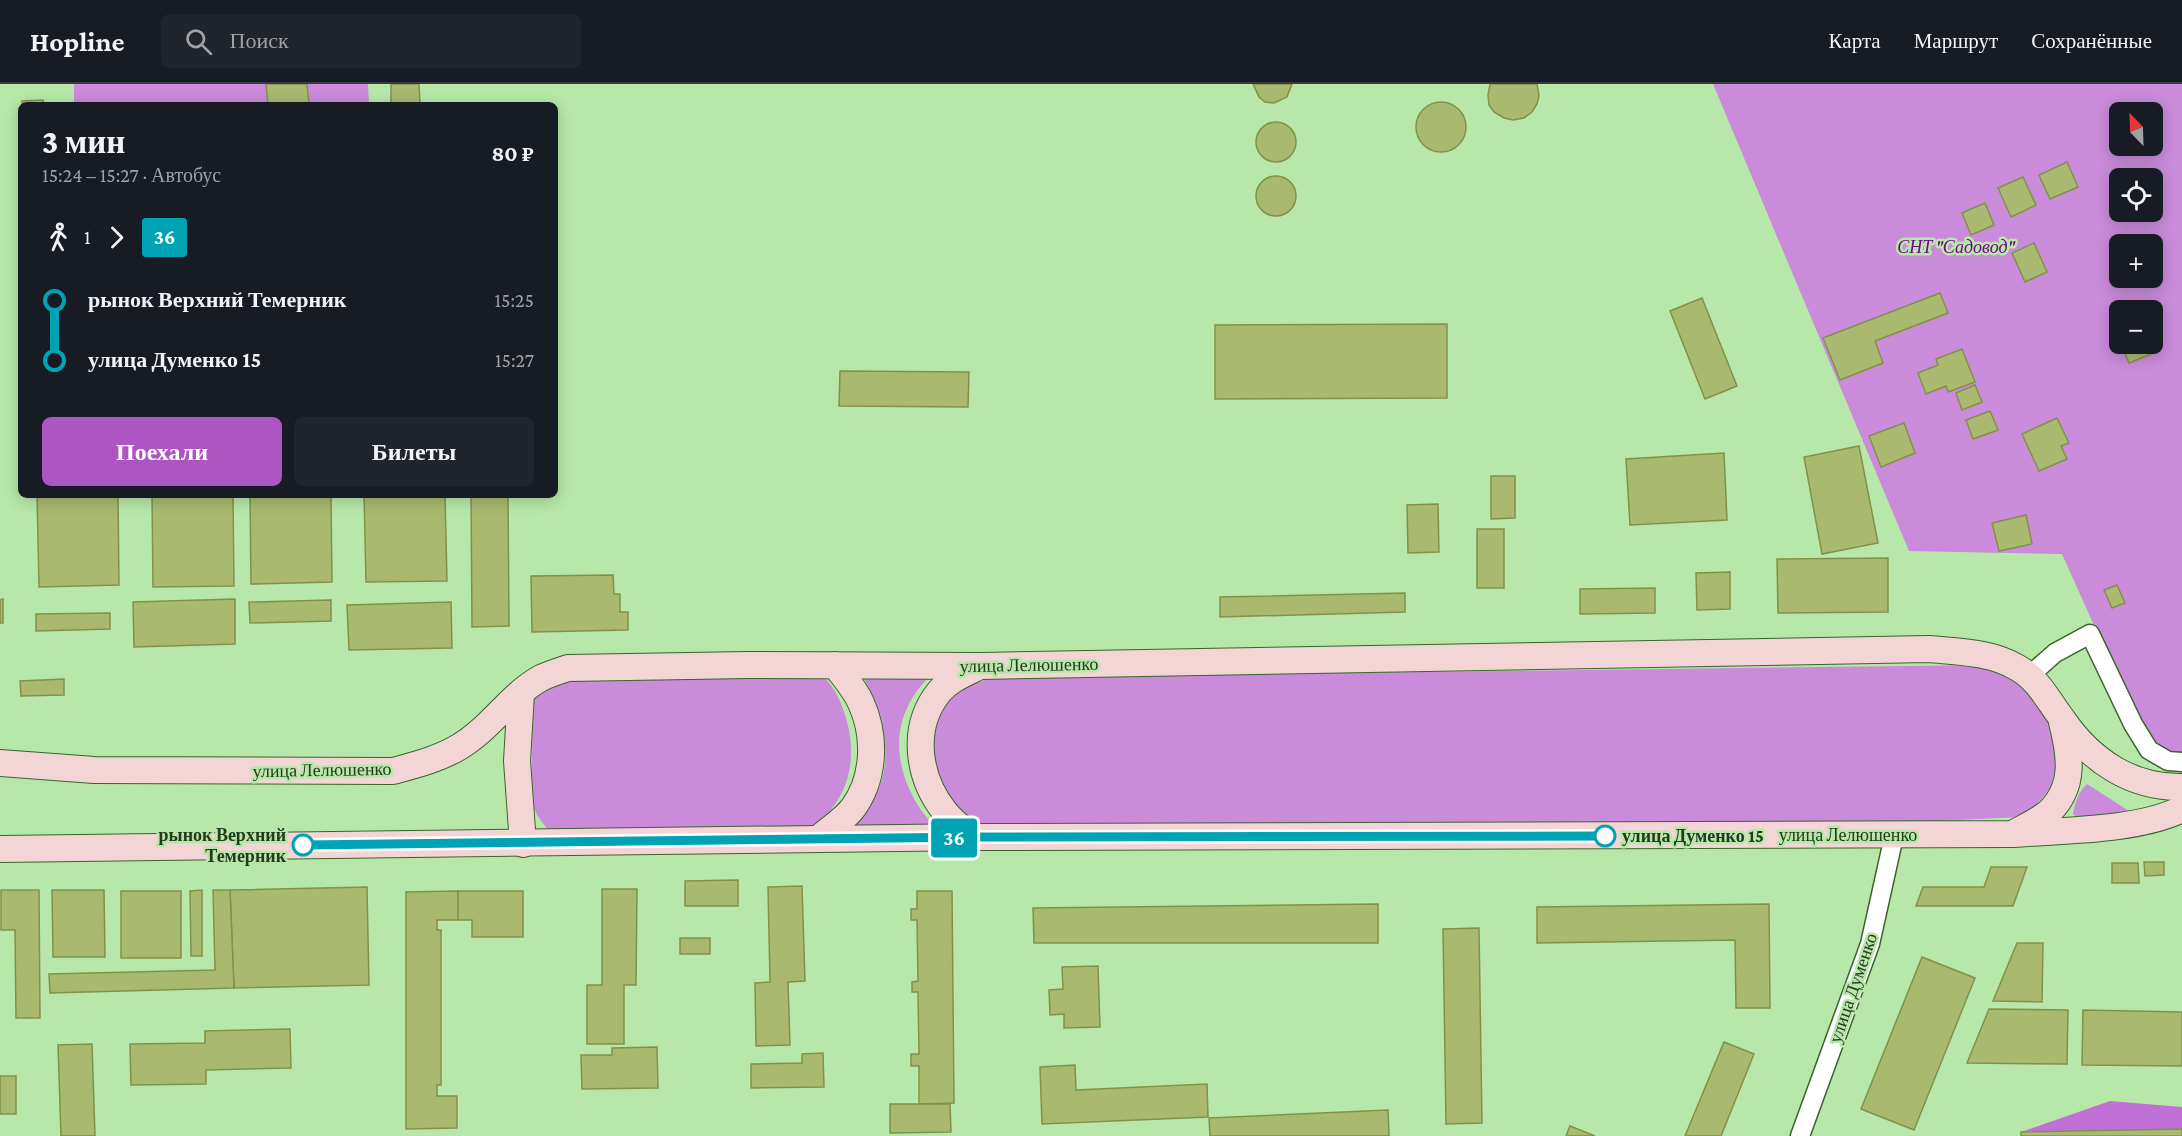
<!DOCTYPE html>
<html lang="ru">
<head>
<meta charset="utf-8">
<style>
  body { margin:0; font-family:"Crimson Pro",serif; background:#20242c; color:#f1f3f6; height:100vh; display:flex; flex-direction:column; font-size:22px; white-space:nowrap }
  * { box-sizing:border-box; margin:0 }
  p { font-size:20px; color:#9ea1a6 }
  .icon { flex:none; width:33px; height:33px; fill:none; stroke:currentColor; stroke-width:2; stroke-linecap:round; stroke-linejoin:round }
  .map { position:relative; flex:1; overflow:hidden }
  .side { position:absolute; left:18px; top:18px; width:540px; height:396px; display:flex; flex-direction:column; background:#171b24; border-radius:9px; box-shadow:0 3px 15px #0003 }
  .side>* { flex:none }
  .badge { padding:0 12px; border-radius:4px; font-size:21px; line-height:39px }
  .needle { width:39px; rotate:337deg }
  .controls { position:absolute; left:2109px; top:18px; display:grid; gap:12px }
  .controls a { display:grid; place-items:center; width:54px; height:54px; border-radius:9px; background:#171b24; box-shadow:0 3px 15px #0003; font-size:30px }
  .map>.badge { position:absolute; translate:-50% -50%; box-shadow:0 0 0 3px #fff }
  .legs { display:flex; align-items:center; gap:9px; height:66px; padding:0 24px; font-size:20px }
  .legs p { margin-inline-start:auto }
  .head { display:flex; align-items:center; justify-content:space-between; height:102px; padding:0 24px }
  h1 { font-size:33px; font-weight:800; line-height:45px }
  .action { display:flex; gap:12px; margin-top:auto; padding:12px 24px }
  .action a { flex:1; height:69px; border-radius:9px; background:#ac55c3; color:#fff; font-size:24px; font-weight:800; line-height:69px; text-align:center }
  .action a+a { background:#20242c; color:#f1f3f6 }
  ul { padding:0 24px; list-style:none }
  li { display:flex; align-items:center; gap:21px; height:60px; font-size:22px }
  li i { display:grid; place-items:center; width:9px; height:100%; margin:0 8px; background:currentColor }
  li i::after { content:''; width:15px; height:15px; margin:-8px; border:4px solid; border-radius:50%; background:#171b24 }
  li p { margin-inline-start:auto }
  li:first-child i { background:linear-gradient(#0000 50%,currentColor 0) }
  li:last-child i { background:linear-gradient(currentColor 50%,#0000 0) }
  header { display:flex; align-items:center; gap:36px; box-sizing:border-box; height:84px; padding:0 30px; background:#171b24; border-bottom:2px solid #363941 }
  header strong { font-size:28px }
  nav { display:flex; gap:33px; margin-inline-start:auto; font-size:21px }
  .search { width:420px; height:54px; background:#20242c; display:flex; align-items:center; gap:15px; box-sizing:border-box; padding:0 21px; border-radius:9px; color:#9ea1a6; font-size:22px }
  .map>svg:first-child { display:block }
</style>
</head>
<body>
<header>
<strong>Hopline</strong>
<div class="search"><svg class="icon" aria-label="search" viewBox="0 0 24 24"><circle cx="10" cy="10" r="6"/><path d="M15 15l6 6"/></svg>Поиск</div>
<nav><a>Карта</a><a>Маршрут</a><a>Сохранённые</a></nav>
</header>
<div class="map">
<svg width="2182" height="1052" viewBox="0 0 2182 1052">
  <rect width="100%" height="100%" fill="#b7e8a9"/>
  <!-- green -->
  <g fill="#c98bda" fill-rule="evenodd">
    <polygon points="74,0 368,0 369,21 74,21"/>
    <path d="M 1713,0 L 2182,0 L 2182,686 L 2154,675 L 2062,470 L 1909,467 ZM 2120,28 L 2152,28 L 2152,62 L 2120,62 ZM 2120,94 L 2152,94 L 2152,128 L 2120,128 ZM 2120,160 L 2152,160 L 2152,194 L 2120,194 ZM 2120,226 L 2152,226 L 2152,260 L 2120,260 Z"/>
    <path d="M 1994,581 L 2016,592 L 2044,624 L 2055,659 L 2057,679 L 2050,705 L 2033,724 L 2021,733 L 1935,737 L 989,746 L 965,736 L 934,702 C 934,687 930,655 933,641 C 939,611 972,599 997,593 Z"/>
    <path d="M 570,591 L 820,591 C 832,598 838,612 843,625 C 860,671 851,720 806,746 L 547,745 L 537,731 L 531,717 L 533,615 L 539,607 Z"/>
    <path d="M 862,591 L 930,592 C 890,631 891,681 921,726 C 927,735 936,743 943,751 L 838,749 C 850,739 864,729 873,716 C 897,678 882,627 862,591 Z"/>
    <path d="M 2087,700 L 2129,727 L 2130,731 L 2077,733 L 2073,730 C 2075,719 2078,708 2087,700 Z"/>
  </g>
  <!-- forest -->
  <polygon fill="#c170d7" points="2110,1017 2182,1023 2182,1045 2021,1048"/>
  <!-- building -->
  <g fill="#a9b970" stroke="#829149" stroke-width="1.5">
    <polygon points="266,0 307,0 309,21 268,21"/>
    <polygon points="391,0 419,0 420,20 391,21"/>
    <polygon points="1253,0 1292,0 1287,13 1274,19 1265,18 1259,13"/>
    <polygon points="1537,0 1539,12 1537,20 1532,28 1524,34 1513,36 1504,34 1494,28 1489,21 1488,11 1490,0"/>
    <polygon points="43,16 44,21 22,21 22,17"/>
    <circle cx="1441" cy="43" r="25"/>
    <circle cx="1276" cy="58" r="20"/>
    <polygon points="2067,78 2078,103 2050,115 2039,91"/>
    <circle cx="1276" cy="112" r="20"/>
    <polygon points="2023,93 2036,121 2011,133 1998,104"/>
    <polygon points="1985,119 1994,141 1971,151 1962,129"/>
    <polygon points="2034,159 2047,188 2025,198 2012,169"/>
    <polygon points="1940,209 1948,229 1875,257 1883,279 1840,296 1823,254"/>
    <polygon points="1702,214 1737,302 1705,315 1670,227"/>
    <polygon points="1447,240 1447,314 1215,315 1215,241"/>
    <polygon points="2152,259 2156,268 2129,279 2121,260"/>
    <polygon points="1962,265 1975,298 1948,308 1946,302 1926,310 1918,289 1938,281 1936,275"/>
    <polygon points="840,287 969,288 968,323 839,322"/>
    <polygon points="1975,301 1982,318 1962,326 1956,309"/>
    <polygon points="1990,327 1998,346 1973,355 1966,336"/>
    <polygon points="2057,334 2069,359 2061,362 2067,375 2039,387 2022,350"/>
    <polygon points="1904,339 1915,369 1881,383 1869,352"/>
    <polygon points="1859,362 1878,459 1822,470 1804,373"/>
    <polygon points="1724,369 1727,436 1630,441 1626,375"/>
    <polygon points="1491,392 1515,392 1515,434 1491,435"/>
    <polygon points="37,411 118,411 119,501 39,503"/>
    <polygon points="152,411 233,411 234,502 153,503"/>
    <polygon points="250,411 331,411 332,498 251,500"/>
    <polygon points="364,411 445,411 447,497 366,498"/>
    <polygon points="471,411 508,411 509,542 472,543"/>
    <polygon points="1438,420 1439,468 1408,469 1407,421"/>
    <polygon points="2026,431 2032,460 1999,467 1992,439"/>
    <rect x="1477" y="445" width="27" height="59"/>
    <polygon points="1888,474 1888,528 1778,529 1777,475"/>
    <polygon points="1730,488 1730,525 1697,526 1696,489"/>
    <polygon points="613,491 614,510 620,510 620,528 628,528 628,546 532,548 531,492"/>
    <polygon points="2117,501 2125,519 2112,524 2104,506"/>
    <polygon points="1655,504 1655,529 1580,530 1580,505"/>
    <polygon points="1405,509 1405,528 1220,533 1220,513"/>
    <polygon points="3,515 3,539 0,539 0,516"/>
    <polygon points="235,515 235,560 134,563 133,518"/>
    <polygon points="331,516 331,537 250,539 249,518"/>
    <polygon points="451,518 452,564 349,566 347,521"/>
    <polygon points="110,529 110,545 36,547 36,530"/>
    <polygon points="64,595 64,611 21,612 20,597"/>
    <polygon points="2144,778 2164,778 2164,791 2145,792"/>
    <polygon points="2112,779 2138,779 2139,799 2112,799"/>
    <polygon points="1991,783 2027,783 2013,822 1916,822 1923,803 1984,803"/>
    <polygon points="738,796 738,822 685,822 685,797"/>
    <polygon points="802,802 805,897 788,898 790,961 756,962 755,899 770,898 768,803"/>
    <polygon points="367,803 369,901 234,904 230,806"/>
    <polygon points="602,805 637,805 636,901 624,901 624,960 587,960 587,901 602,901"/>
    <polygon points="1,806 39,806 40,934 16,934 15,846 1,846"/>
    <polygon points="52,806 104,806 105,873 53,873"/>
    <polygon points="202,806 202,872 191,872 190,807"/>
    <polygon points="213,806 230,806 234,904 50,909 49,890 215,886"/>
    <rect x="121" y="807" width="60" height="67"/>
    <polygon points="458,807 458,836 437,836 437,846 441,846 441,1001 437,1001 437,1012 457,1012 457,1044 406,1045 406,808"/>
    <polygon points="458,807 523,807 523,853 472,853 472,836 458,836"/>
    <polygon points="917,807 952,807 954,1019 919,1020 919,982 911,982 911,970 919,970 918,908 912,908 912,898 918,897 917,836 911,836 911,825 917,825"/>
    <polygon points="1378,820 1378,859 1034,859 1033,824"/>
    <polygon points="1769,820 1770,924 1736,924 1735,856 1537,859 1537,823"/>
    <polygon points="1479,844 1482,1039 1446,1040 1443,845"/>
    <rect x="680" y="854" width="30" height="16"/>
    <polygon points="2017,859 2043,859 2042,918 1993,917"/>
    <polygon points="1922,873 1975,894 1914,1046 1861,1025"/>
    <polygon points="1098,882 1100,943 1064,944 1064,930 1050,931 1049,906 1063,905 1062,883"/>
    <polygon points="1989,925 2068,926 2067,980 1967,979"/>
    <polygon points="2083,926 2182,928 2182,982 2082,981"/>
    <polygon points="290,945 291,984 206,986 206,1000 131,1001 130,960 205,959 205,947"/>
    <polygon points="1724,958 1754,970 1721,1052 1685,1052"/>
    <polygon points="92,960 95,1052 61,1052 58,961"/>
    <polygon points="657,963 658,1004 582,1005 581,971 612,971 612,964"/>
    <polygon points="823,969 824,1003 751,1004 751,980 802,979 802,970"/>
    <polygon points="1075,981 1076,1006 1207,1000 1208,1033 1042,1040 1040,983"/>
    <rect x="0" y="992" width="16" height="38"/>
    <polygon points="890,1020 950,1020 951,1048 890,1049"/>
    <polygon points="1388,1026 1389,1052 1210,1052 1209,1034"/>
    <polygon points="1570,1042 1595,1052 1566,1052"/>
    <polygon points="2182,1045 2182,1052 2021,1052 2021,1048"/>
  </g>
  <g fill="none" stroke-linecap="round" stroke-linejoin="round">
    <defs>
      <g id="street">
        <polyline points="2029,592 2055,569 2090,550 2133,640 2149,666 2168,677 2182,678"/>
        <polyline points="1800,1052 1870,860 1894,752"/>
      </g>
      <g id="secondary">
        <polyline points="521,609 517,677 523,760"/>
        <path d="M 0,679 L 94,686 L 393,687 C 415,681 439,675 459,663 C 490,645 510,611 541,594 C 549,590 559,587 568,584 L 748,581 L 981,582 L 1929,565 C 1961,568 1991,568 2018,584 C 2039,596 2049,618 2063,636 C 2091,677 2132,704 2182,703"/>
        <path d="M 2016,748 C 2027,742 2040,736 2049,728 C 2076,702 2070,670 2062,638"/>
        <path d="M 972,753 C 963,745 953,738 945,728 C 918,694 910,644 939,608 C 949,596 964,590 978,583"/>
        <path d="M 818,755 C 829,745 844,736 853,724 C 875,694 876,652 861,619 C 855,605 844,593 835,581"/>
        <path d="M 0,765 L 978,753 L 2013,750 C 2064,746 2137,747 2182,725"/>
      </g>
    </defs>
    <!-- street casing -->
    <use href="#street" stroke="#38632b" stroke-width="21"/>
    <!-- secondary casing -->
    <use href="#secondary" stroke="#38632b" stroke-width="28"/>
    <!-- street -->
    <use href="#street" stroke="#fff" stroke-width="18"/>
    <!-- secondary -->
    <use href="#secondary" stroke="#f4d5d6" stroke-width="26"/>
  </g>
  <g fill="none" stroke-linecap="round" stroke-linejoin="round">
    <defs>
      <polyline id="line-1" points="303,761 978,753 1605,752"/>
    </defs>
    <!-- line-1 casing -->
    <use href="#line-1" stroke="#fff" stroke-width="14"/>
    <!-- line-1 -->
    <use href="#line-1" stroke="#00a3b4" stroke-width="9"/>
  </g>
  <!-- markers -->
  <g fill="#fff" stroke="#00a3b4" stroke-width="3">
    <circle cx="1605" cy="752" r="10"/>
    <circle cx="303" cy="761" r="10"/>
  </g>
  <g text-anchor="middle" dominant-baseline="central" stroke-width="5" stroke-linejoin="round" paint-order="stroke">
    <!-- park labels -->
    <g font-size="18" font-style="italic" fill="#76028d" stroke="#b7e8a9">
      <text x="1956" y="163">СНТ "Садовод"</text>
    </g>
    <!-- street labels -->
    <g font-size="18" fill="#263920" stroke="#b7e8a9">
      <text transform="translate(1029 581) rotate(-1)">улица Лелюшенко</text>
      <text transform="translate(322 686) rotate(-1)">улица Лелюшенко</text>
      <text x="1848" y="751">улица Лелюшенко</text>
      <text transform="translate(1853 904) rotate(-71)">улица Думенко</text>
    </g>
    <!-- stop labels -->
    <g font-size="18" font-weight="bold" fill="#263920" stroke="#b7e8a9" text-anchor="end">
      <text x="286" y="751">рынок Верхний<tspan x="286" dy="21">Темерник</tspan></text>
      <text x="1622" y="752" text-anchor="start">улица Думенко 15</text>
    </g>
  </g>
</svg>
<div class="controls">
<a><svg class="needle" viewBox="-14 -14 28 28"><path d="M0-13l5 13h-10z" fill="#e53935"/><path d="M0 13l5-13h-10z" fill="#9ea1a6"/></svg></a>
<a><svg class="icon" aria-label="locate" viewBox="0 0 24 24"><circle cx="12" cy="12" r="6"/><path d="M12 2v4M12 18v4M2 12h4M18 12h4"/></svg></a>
<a>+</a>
<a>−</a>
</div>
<b class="badge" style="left:954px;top:754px;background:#00a3b4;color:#fff">36</b>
<section class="side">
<div class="head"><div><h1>3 мин</h1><p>15:24 – 15:27 · Автобус</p></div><b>80 ₽</b></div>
<div class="legs"><svg class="icon" aria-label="walk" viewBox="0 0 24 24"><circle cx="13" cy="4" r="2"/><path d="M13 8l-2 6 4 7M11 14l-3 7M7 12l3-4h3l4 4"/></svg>1<svg class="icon" aria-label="forward" viewBox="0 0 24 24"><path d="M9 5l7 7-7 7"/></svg><b class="badge" style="background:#00a3b4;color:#fff">36</b></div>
<ul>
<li><i style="color:#00a3b4"></i><b>рынок Верхний Темерник</b><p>15:25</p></li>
<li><i style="color:#00a3b4"></i><b>улица Думенко 15</b><p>15:27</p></li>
</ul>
<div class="action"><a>Поехали</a><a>Билеты</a></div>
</section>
</div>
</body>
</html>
